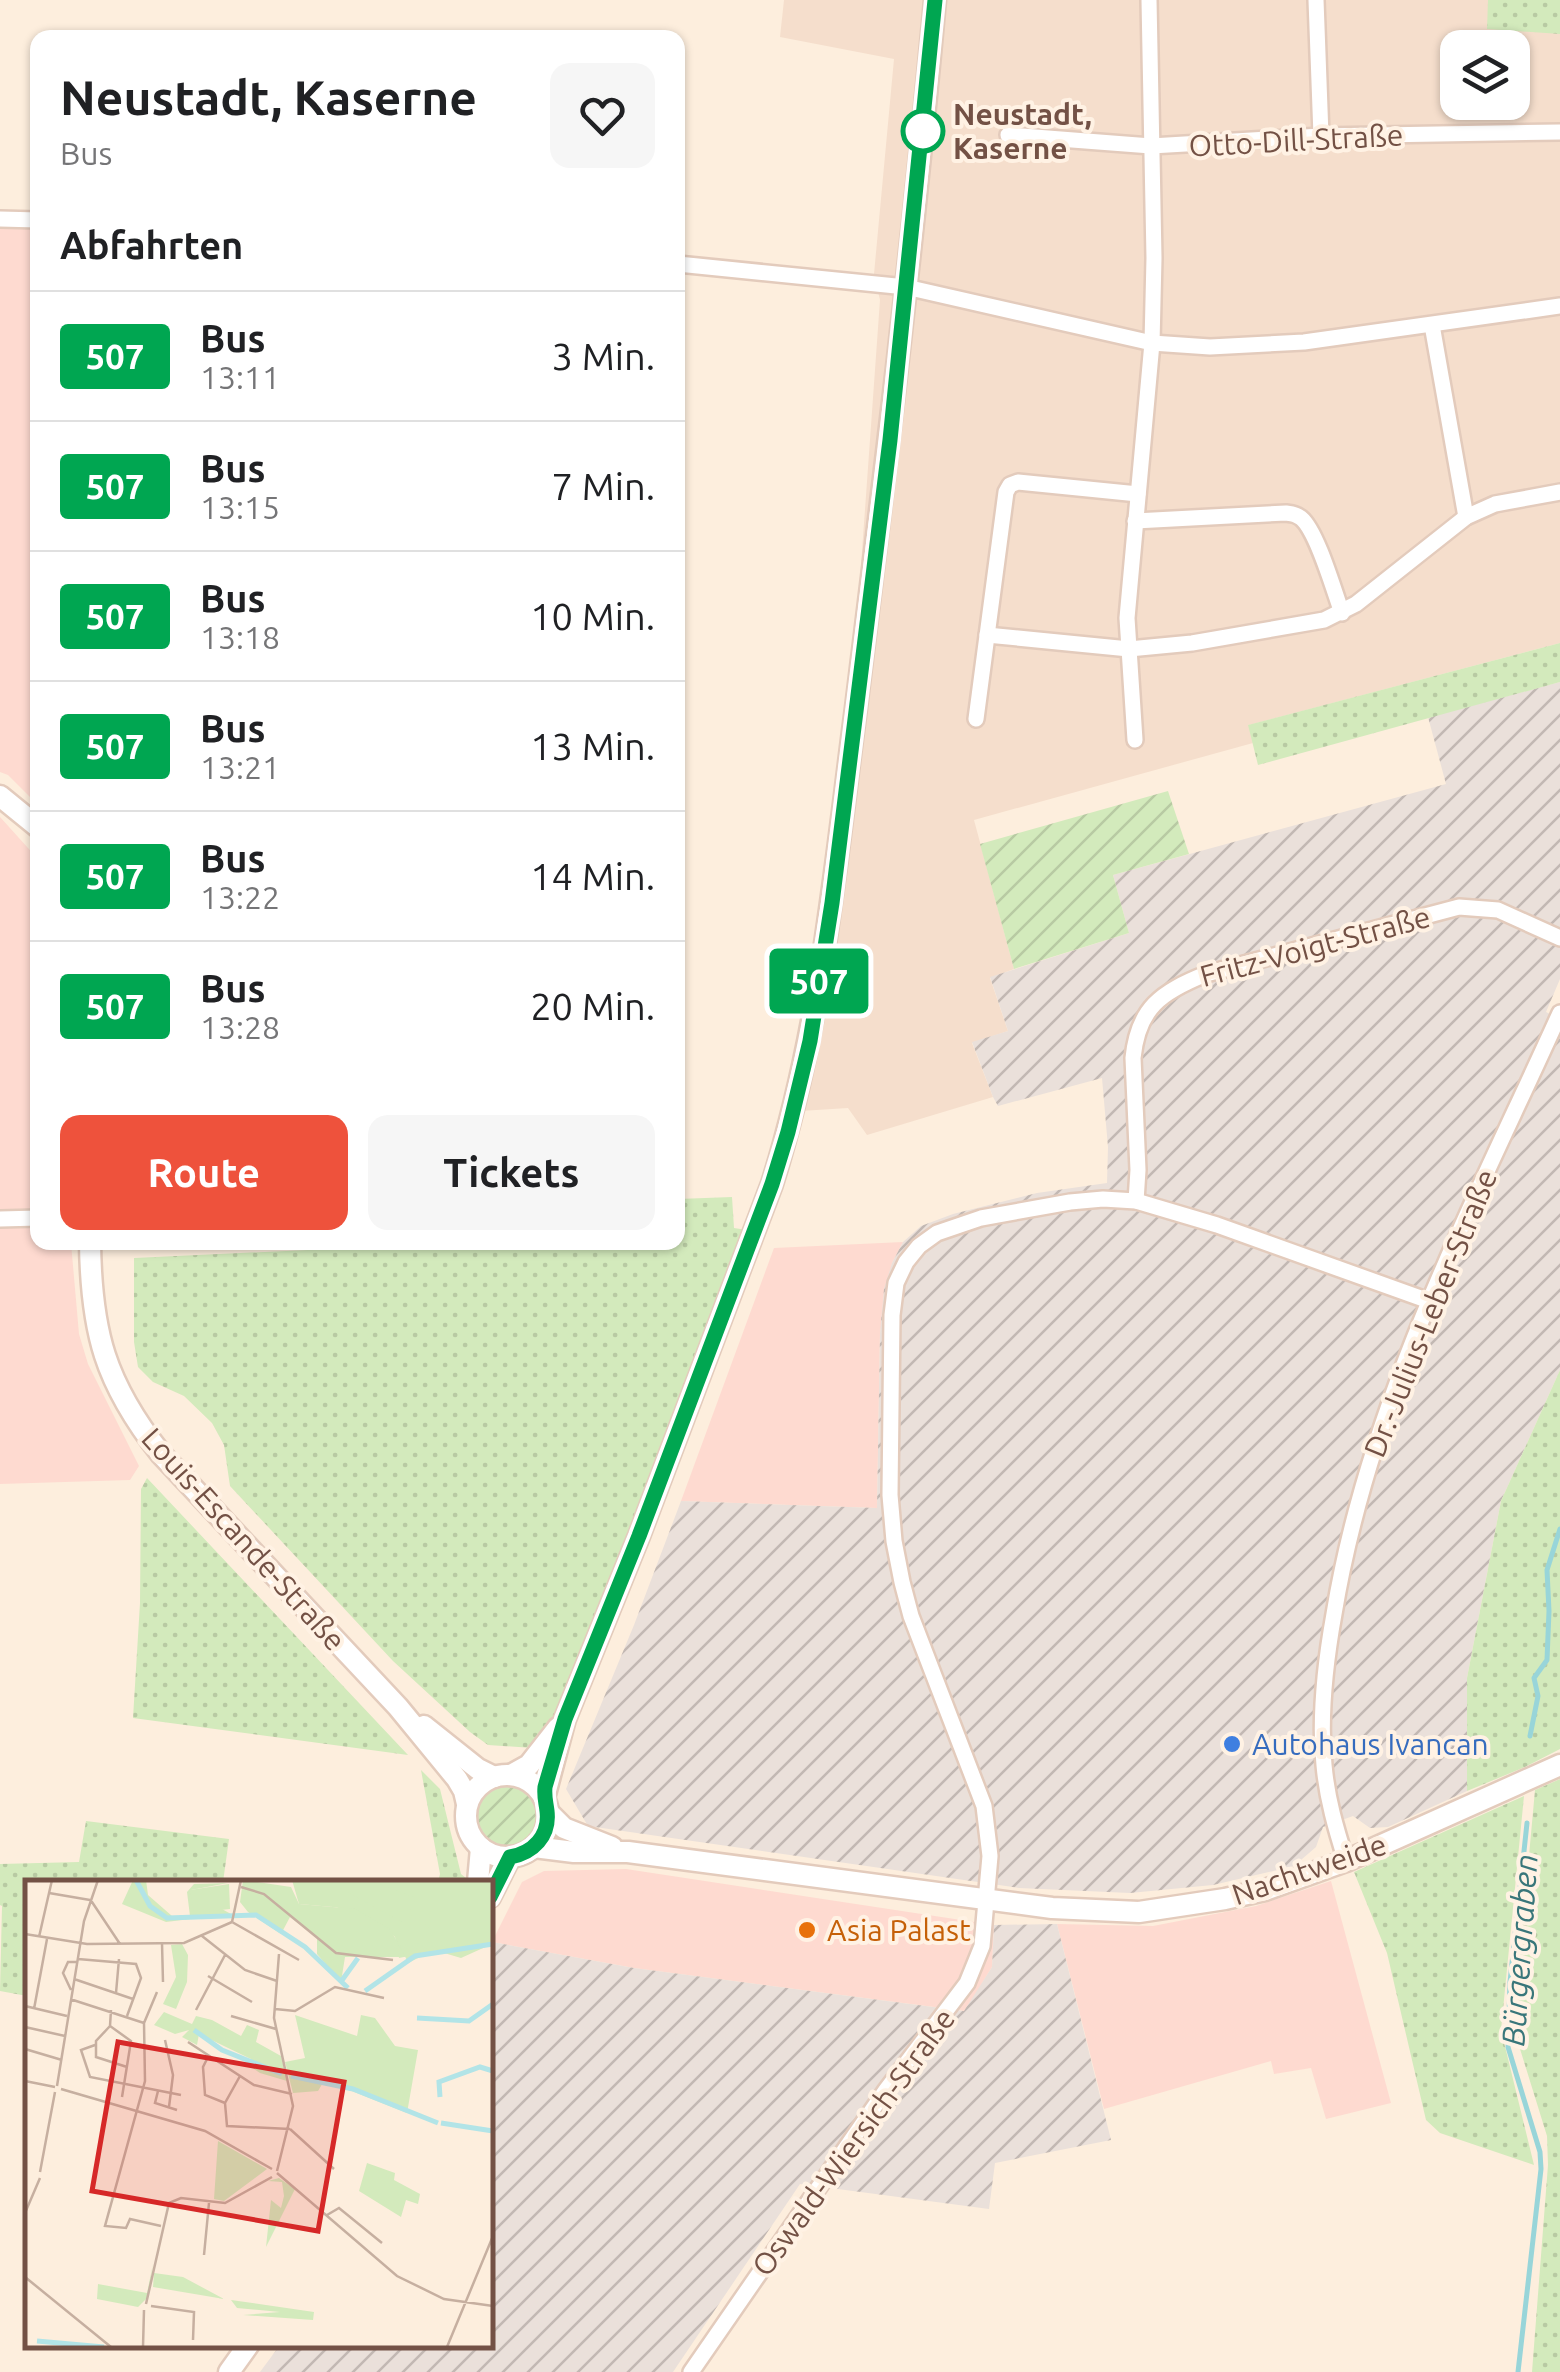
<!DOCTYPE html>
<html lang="de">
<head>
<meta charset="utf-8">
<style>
  body { margin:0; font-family:Ubuntu,sans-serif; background:#f6f6f6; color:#202124; height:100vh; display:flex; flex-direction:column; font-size:38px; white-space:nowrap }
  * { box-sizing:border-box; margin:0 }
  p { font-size:32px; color:#757577 }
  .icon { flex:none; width:55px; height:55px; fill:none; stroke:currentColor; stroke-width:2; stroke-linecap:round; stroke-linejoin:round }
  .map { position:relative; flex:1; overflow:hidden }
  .panel { position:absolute; left:30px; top:30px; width:655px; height:1220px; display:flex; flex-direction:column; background:#fff; border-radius:20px; box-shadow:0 2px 8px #0004 }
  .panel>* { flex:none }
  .badge { padding:0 20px; border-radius:8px; font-size:35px; line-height:65px }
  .buttons { position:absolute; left:1440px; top:30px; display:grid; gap:20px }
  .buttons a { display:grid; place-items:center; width:90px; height:90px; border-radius:20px; background:#fff; box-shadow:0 2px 8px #0004; font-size:50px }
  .map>.badge { position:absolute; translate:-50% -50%; box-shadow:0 0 0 5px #fff }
  h2 { padding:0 30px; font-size:38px; line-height:90px }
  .round { display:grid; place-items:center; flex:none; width:105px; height:105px; border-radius:20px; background:#f6f6f6 }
  .summary { display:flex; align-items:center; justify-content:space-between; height:170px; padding:0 30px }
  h1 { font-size:48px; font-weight:700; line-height:75px }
  .action { display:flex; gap:20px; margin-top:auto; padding:20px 30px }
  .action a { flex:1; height:115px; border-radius:20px; background:#ee523c; color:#fff; font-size:40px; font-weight:700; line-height:115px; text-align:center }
  .action a+a { background:#f6f6f6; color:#202124 }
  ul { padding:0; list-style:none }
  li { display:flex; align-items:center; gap:30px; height:130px; padding:0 30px; border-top:2px solid #e0e0e0 }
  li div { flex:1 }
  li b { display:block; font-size:38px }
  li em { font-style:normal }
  li .badge { min-width:110px; font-weight:700; text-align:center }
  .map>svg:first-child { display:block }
</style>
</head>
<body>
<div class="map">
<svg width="1560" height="2372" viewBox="0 0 1560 2372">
  <defs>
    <pattern id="industrial-furrows" width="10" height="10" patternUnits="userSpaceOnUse" patternTransform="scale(2.5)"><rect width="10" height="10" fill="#eae0da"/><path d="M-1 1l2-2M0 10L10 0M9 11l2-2" fill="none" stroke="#c2b8b3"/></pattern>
    <pattern id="grass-dots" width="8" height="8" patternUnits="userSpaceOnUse" patternTransform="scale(2.5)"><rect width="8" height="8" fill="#d3eabc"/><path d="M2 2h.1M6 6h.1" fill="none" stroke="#b8caa3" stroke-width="1.8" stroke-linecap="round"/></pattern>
    <pattern id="garden-furrows" width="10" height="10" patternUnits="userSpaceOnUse" patternTransform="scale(2.5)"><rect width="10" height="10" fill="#d3eabc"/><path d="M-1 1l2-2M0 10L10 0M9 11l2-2" fill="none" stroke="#b8caa3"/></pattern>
  </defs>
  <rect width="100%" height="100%" fill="#fdeedd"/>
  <!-- residential -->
  <path fill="#f5decc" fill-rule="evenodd" d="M 784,0 L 1560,0 L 1560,643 L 1249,725 L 1253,743 L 974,820 L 1014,969 L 990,978 L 1008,1031 L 972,1043 L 993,1097 L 867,1135 L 848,1108 L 785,1112 L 809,1008 L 855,649 L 880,300 L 874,274 L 894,59 L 780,37 ZM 1458,48 L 1512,48 L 1512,102 L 1458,102 Z"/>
  <!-- commercial -->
  <g fill="#fedad0">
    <polygon points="0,215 37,215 37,804 8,775 0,772"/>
    <polygon points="0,817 37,858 38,1242 71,1243 79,1334 88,1364 139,1466 130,1480 0,1484"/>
    <polygon points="903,1242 892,1263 880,1333 877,1508 681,1501 774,1248"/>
    <polygon points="626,1869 994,1925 992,1967 965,2011 634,1968 492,1942 522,1882 544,1871"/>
    <polygon points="1331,1881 1391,2103 1326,2119 1311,2068 1274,2074 1271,2061 1104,2109 1057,1924 1153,1926 1256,1906"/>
  </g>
  <!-- industrial -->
  <g fill="url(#industrial-furrows)">
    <polygon points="1560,682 1560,979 1546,1012 1560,1019 1560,1370 1501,1501 1467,1678 1467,1791 1388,1827 1370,1828 1353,1816 1323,1827 1316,1847 1294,1866 1213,1885 1130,1893 1019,1888 588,1826 566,1789 634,1625 681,1501 877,1508 880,1333 884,1289 892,1263 903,1242 921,1226 953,1214 1037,1193 1107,1183 1108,1147 1102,1078 998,1106 993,1097 972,1042 1008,1031 990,977 1129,933 1113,875 1446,784 1428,717"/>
    <polygon points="1057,1924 1111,2140 995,2163 989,2209 800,2184 673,2372 260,2372 280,2345 490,2344 490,1947 492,1942 634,1968 964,2011 992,1967 994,1925"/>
  </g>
  <!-- grass -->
  <g fill="url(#grass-dots)">
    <polygon points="1488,0 1560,0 1560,34 1487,29"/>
    <polygon points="1560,643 1560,682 1258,765 1248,725"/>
    <polygon points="732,1197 734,1228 747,1230 687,1391 554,1716 533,1748 488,1745 470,1732 393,1661 230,1486 224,1445 212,1423 184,1396 153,1382 138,1367 134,1342 134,1258 457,1243 678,1242 678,1199"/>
    <polygon points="1560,1370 1560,1749 1525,1767 1467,1791 1467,1678 1501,1501"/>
    <polygon points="147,1478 408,1755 133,1718 140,1603 141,1489"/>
    <polygon points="421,1770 440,1789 461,1874 471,1882 438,1882 440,1874"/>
    <polygon points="1560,1779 1560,2372 1532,2372 1548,2165 1547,2136 1516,2036 1521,1943 1535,1790"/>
    <polygon points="1524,1796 1501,2030 1534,2165 1440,2133 1426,2120 1387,1953 1354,1872"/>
    <polygon points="86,1821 229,1839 223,1882 28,1882 27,1996 0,1991 2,1906 0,1905 0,1864 79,1862"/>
  </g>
  <!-- garden -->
  <g fill="url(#garden-furrows)">
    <polygon points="1168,791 1189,854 1113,875 1129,933 1014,969 980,844"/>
    <circle cx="508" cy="1818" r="33"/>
  </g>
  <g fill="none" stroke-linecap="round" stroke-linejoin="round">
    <!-- stream -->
    <g stroke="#98d5d9" stroke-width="5">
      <polyline points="1530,1736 1538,1696 1534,1678 1547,1660 1549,1611 1547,1570 1560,1529"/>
      <polyline points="1518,2372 1541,2169 1540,2152 1508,2047 1510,1982 1527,1823"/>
    </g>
    <defs>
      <g id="minor">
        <polyline points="1316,0 1321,136"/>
        <polyline points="1008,135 1151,146 1321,136 1560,132"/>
        <polyline points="0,219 38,220"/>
        <polyline points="678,264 906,287 1152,343 1210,347 1304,342 1560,306"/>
        <polyline points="1432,325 1466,517"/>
        <path d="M 1135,521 L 1286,513 C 1293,514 1295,514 1301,518 C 1317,531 1334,591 1342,613"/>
        <polyline points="987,635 1129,649 1192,643 1324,620 1356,604 1466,517 1495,504 1560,492"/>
        <polyline points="976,719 1006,492 1010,485 1018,482 1138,494"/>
        <polyline points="1135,740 1127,618 1152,343 1154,258 1149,0"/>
        <path d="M 1136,1201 L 1138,1170 L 1133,1058 C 1138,1008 1161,992 1206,974 L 1459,907 L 1498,910 L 1560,938"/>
        <polyline points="0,1219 38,1218"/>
        <path d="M 1346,1861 C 1336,1829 1327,1799 1324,1765 C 1319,1715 1325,1664 1334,1614 C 1369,1400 1472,1208 1560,1013"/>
        <polyline points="691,2372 886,2090 967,1983 982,1946 990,1856 984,1806 911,1616 902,1582 894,1541 890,1495 892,1315 896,1283 906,1262 919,1246 937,1233 981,1218 1070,1202 1103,1199 1136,1201 1217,1225 1429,1301"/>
      </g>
      <g id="tertiary">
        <polyline points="0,796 38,827"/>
        <path d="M 90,1242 C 91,1332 105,1383 161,1454 L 398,1707 L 457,1779 L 464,1791 L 467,1804"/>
        <polyline points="424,1726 478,1769 494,1777"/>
        <circle cx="507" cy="1816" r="41"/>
        <polyline points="511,1775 529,1765 558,1728"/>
        <path d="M 544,1798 L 565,1719 L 639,1536 L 772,1184 C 821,1029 835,868 856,708 C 885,472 914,236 935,0"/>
        <polyline points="548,1812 564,1828 612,1847"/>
        <polyline points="534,1847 574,1852 628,1852 1052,1908 1139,1912 1225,1899 1265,1890 1346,1861 1560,1765"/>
        <polyline points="478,1882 481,1848"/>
        <polyline points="490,1897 510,1857"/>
        <polyline points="229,2372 249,2344"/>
      </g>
    </defs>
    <!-- minor casing -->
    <use href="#minor" stroke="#e3cbbc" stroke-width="20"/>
    <!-- tertiary casing -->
    <use href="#tertiary" stroke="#e3cbbc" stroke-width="25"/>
    <!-- minor -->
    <use href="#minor" stroke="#fff" stroke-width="15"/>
    <!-- tertiary -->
    <use href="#tertiary" stroke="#fff" stroke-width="20"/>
  </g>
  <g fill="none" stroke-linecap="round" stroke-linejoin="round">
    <defs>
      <path id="line" d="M 490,1897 L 510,1857 C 533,1853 550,1836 547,1811 C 546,1802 544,1797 545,1787 L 565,1719 L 639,1536 L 772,1184 L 788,1132 L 810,1041 L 832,903 L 890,440 L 935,0"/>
    </defs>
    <!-- line casing -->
    <use href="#line" stroke="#fff" stroke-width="22"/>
    <!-- line -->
    <use href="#line" stroke="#00a651" stroke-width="15"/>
  </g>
  <!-- markers -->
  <circle fill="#fff" stroke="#00a651" stroke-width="5" cx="923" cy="131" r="20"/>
  <circle fill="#3f7fe0" stroke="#fff2e4" stroke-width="4" cx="1232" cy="1744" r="10"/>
  <circle fill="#e8710a" stroke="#fff2e4" stroke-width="4" cx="807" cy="1930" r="10"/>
  <g text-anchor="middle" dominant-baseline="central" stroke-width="8" stroke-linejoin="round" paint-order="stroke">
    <!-- stop labels -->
    <g font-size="30" font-weight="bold" fill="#735145" stroke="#fff2e4" text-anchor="start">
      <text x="953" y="114">Neustadt,<tspan x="953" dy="34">Kaserne</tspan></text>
    </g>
    <!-- street labels -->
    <g font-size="30" fill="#735145" stroke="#fff2e4">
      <text transform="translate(1296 140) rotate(-3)">Otto-Dill-Straße</text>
      <text transform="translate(1315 946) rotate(-15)">Fritz-Voigt-Straße</text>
      <text transform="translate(1430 1313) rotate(-68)">Dr.-Julius-Leber-Straße</text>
      <text transform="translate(244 1539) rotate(48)">Louis-Escande-Straße</text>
      <text transform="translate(1309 1869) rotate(-19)">Nachtweide</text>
      <text transform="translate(853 2142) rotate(-54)">Oswald-Wiersich-Straße</text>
    </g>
    <!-- shop labels -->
    <g font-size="30" fill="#366cbe" stroke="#fff2e4" text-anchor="start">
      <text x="1252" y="1744">Autohaus Ivancan</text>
    </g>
    <!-- food labels -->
    <g font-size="30" fill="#c56008" stroke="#fff2e4" text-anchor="start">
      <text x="827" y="1930">Asia Palast</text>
    </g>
    <!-- water labels -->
    <g font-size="32" font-style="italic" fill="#39767a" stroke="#fff2e4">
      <text transform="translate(1519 1950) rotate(-86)">Bürgergraben</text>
    </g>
  </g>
  <!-- overview -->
  <g transform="translate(25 1880)">
    <rect width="468" height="468" fill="#fdeedd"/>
    <path d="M 108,0 L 121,0 L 123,15 L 147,36 L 165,36 L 162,12 L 169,4 L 203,3 L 166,10 L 170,32 L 195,28 L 206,34 L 141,42 L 97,24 ZM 268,0 L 430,0 L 411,51 L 423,60 L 419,69 L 374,78 L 370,57 L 355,39 L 317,30 ZM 139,132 L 167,144 L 171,136 L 187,140 L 216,156 L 222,145 L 234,150 L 231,162 L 256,176 L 262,201 L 235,193 L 223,185 L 226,179 L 174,154 L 172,165 L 157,157 L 164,150 L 150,154 L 129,145 ZM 270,135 L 332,156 L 336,135 L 350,138 L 370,166 L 393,170 L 382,233 L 299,200 L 289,201 L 299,201 L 293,211 L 268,213 L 260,182 L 280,178 ZM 193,261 L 242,289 L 199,321 L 189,319 ZM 254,298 L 270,309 L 241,367 L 246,320 L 256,328 L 259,316 L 257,302 L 243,301 ZM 128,384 L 123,417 L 113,427 L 72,419 L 73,404 L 122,413 ZM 129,393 L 158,397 L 199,419 L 128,407 ZM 206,420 L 289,432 L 288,440 L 218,435 L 255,432 L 212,428 Z" fill="#d3eabc"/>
    <path d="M 267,0 L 301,0 L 380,44 L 370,56 L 330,29 L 274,24 ZM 343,0 L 467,0 L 467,64 L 436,78 L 409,70 L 383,83 L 375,65 L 422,61 L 384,33 L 391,18 Z" fill="#d3eabc"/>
    <path d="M 218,0 L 266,7 L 274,24 L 330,29 L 366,50 L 380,77 L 320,77 L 316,102 L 292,74 L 292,58 L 265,37 L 256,54 L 223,32 L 215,22 ZM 157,64 L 163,75 L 162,102 L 151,129 L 138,124 L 151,97 L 146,65 ZM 342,283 L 370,293 L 369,300 L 395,314 L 393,324 L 381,320 L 376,337 L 334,311 Z" fill="#d3eabc"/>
    <path d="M 204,4 L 205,29 L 169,33 L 165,10 Z" fill="#d3eabc"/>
    <path fill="none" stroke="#b2e4e7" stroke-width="5" d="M 111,0 L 125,26 L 142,38 L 231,35 L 280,67 L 323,108M 315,103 L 333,78M 340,111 L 390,76 L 468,64M 392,138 L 444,141 L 468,124M 169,150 L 197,170 L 257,194M 266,196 L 328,209 L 413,243M 415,217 L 414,202 L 455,187 L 468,191M 416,243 L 468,251M 12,461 L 79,467"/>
    <path fill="none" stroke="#c6afa0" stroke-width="2.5" d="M 216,7 L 239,14 L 311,73 L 368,80M 24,13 L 65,20M 65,19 L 95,64M 207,42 L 274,80M 207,42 L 216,0M 0,54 L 62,64 L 159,63 L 207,42M 177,56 L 220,90 L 252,101M 14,57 L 27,0M 137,63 L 138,102M 53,79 L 111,84 L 116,98 L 102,136M 183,96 L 227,122M 49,99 L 108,119M 46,110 L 38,93 L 43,82 L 53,82M 91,113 L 94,79M 45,119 L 119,143M 0,126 L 42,136M 9,129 L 22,59M 250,129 L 270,131 L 310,107 L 359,118M 86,130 L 85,146 L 106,161 L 97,217M 171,130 L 200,75M 206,136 L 251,149M 119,143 L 120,201 L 80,346 L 101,348 L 105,339 L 136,346M 119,143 L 132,112M 85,146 L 71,161 L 71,177 L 102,187M 0,147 L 40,156M 140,160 L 148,195 L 144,227M 163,162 L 229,205 L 267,214M 70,165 L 56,170 L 65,197 L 156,215M 0,169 L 37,180M 184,175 L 178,187 L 180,215 L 200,223M 215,196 L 200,223 L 202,246 L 265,249M 0,201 L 30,207M 32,206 L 59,41 L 73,0M 36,209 L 180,251 L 247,289M 133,211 L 130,223 L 152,230M 265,249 L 309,289M 252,291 L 268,226 L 249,138 L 254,74M 15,292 L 30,212M 252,293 L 372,396 L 419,419 L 468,426M 0,333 L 15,298M 302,335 L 314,328 L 357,363M 179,375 L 184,323M 0,397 L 86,467M 121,424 L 144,323 L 156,318 L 200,323 L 247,297M 126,426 L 169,432 L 168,460M 118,467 L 119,430M 422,467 L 468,356"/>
    <path fill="#d62828" fill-opacity="0.15" stroke="#d62828" stroke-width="5" d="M 93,162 L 319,202 L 293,351 L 67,311 Z"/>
    <rect width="468" height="468" fill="none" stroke="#735145" stroke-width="5"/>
  </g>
</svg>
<div class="buttons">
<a><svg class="icon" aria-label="layers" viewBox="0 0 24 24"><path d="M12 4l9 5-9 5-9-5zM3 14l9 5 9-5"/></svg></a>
</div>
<b class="badge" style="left:819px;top:981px;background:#00a651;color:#fff">507</b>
<section class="panel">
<div class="summary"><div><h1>Neustadt, Kaserne</h1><p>Bus</p></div><a class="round"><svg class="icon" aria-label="heart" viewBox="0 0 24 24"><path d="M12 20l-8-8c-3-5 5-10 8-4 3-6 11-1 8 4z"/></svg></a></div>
<h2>Abfahrten</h2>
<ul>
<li><span class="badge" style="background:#00a651;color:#fff">507</span><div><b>Bus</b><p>13:11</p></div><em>3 Min.</em></li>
<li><span class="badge" style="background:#00a651;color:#fff">507</span><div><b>Bus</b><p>13:15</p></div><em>7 Min.</em></li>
<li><span class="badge" style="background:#00a651;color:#fff">507</span><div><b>Bus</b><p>13:18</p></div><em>10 Min.</em></li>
<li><span class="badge" style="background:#00a651;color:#fff">507</span><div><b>Bus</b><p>13:21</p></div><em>13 Min.</em></li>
<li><span class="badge" style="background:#00a651;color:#fff">507</span><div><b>Bus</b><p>13:22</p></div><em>14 Min.</em></li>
<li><span class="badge" style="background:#00a651;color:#fff">507</span><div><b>Bus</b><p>13:28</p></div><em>20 Min.</em></li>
</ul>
<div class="action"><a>Route</a><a>Tickets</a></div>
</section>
</div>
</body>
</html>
